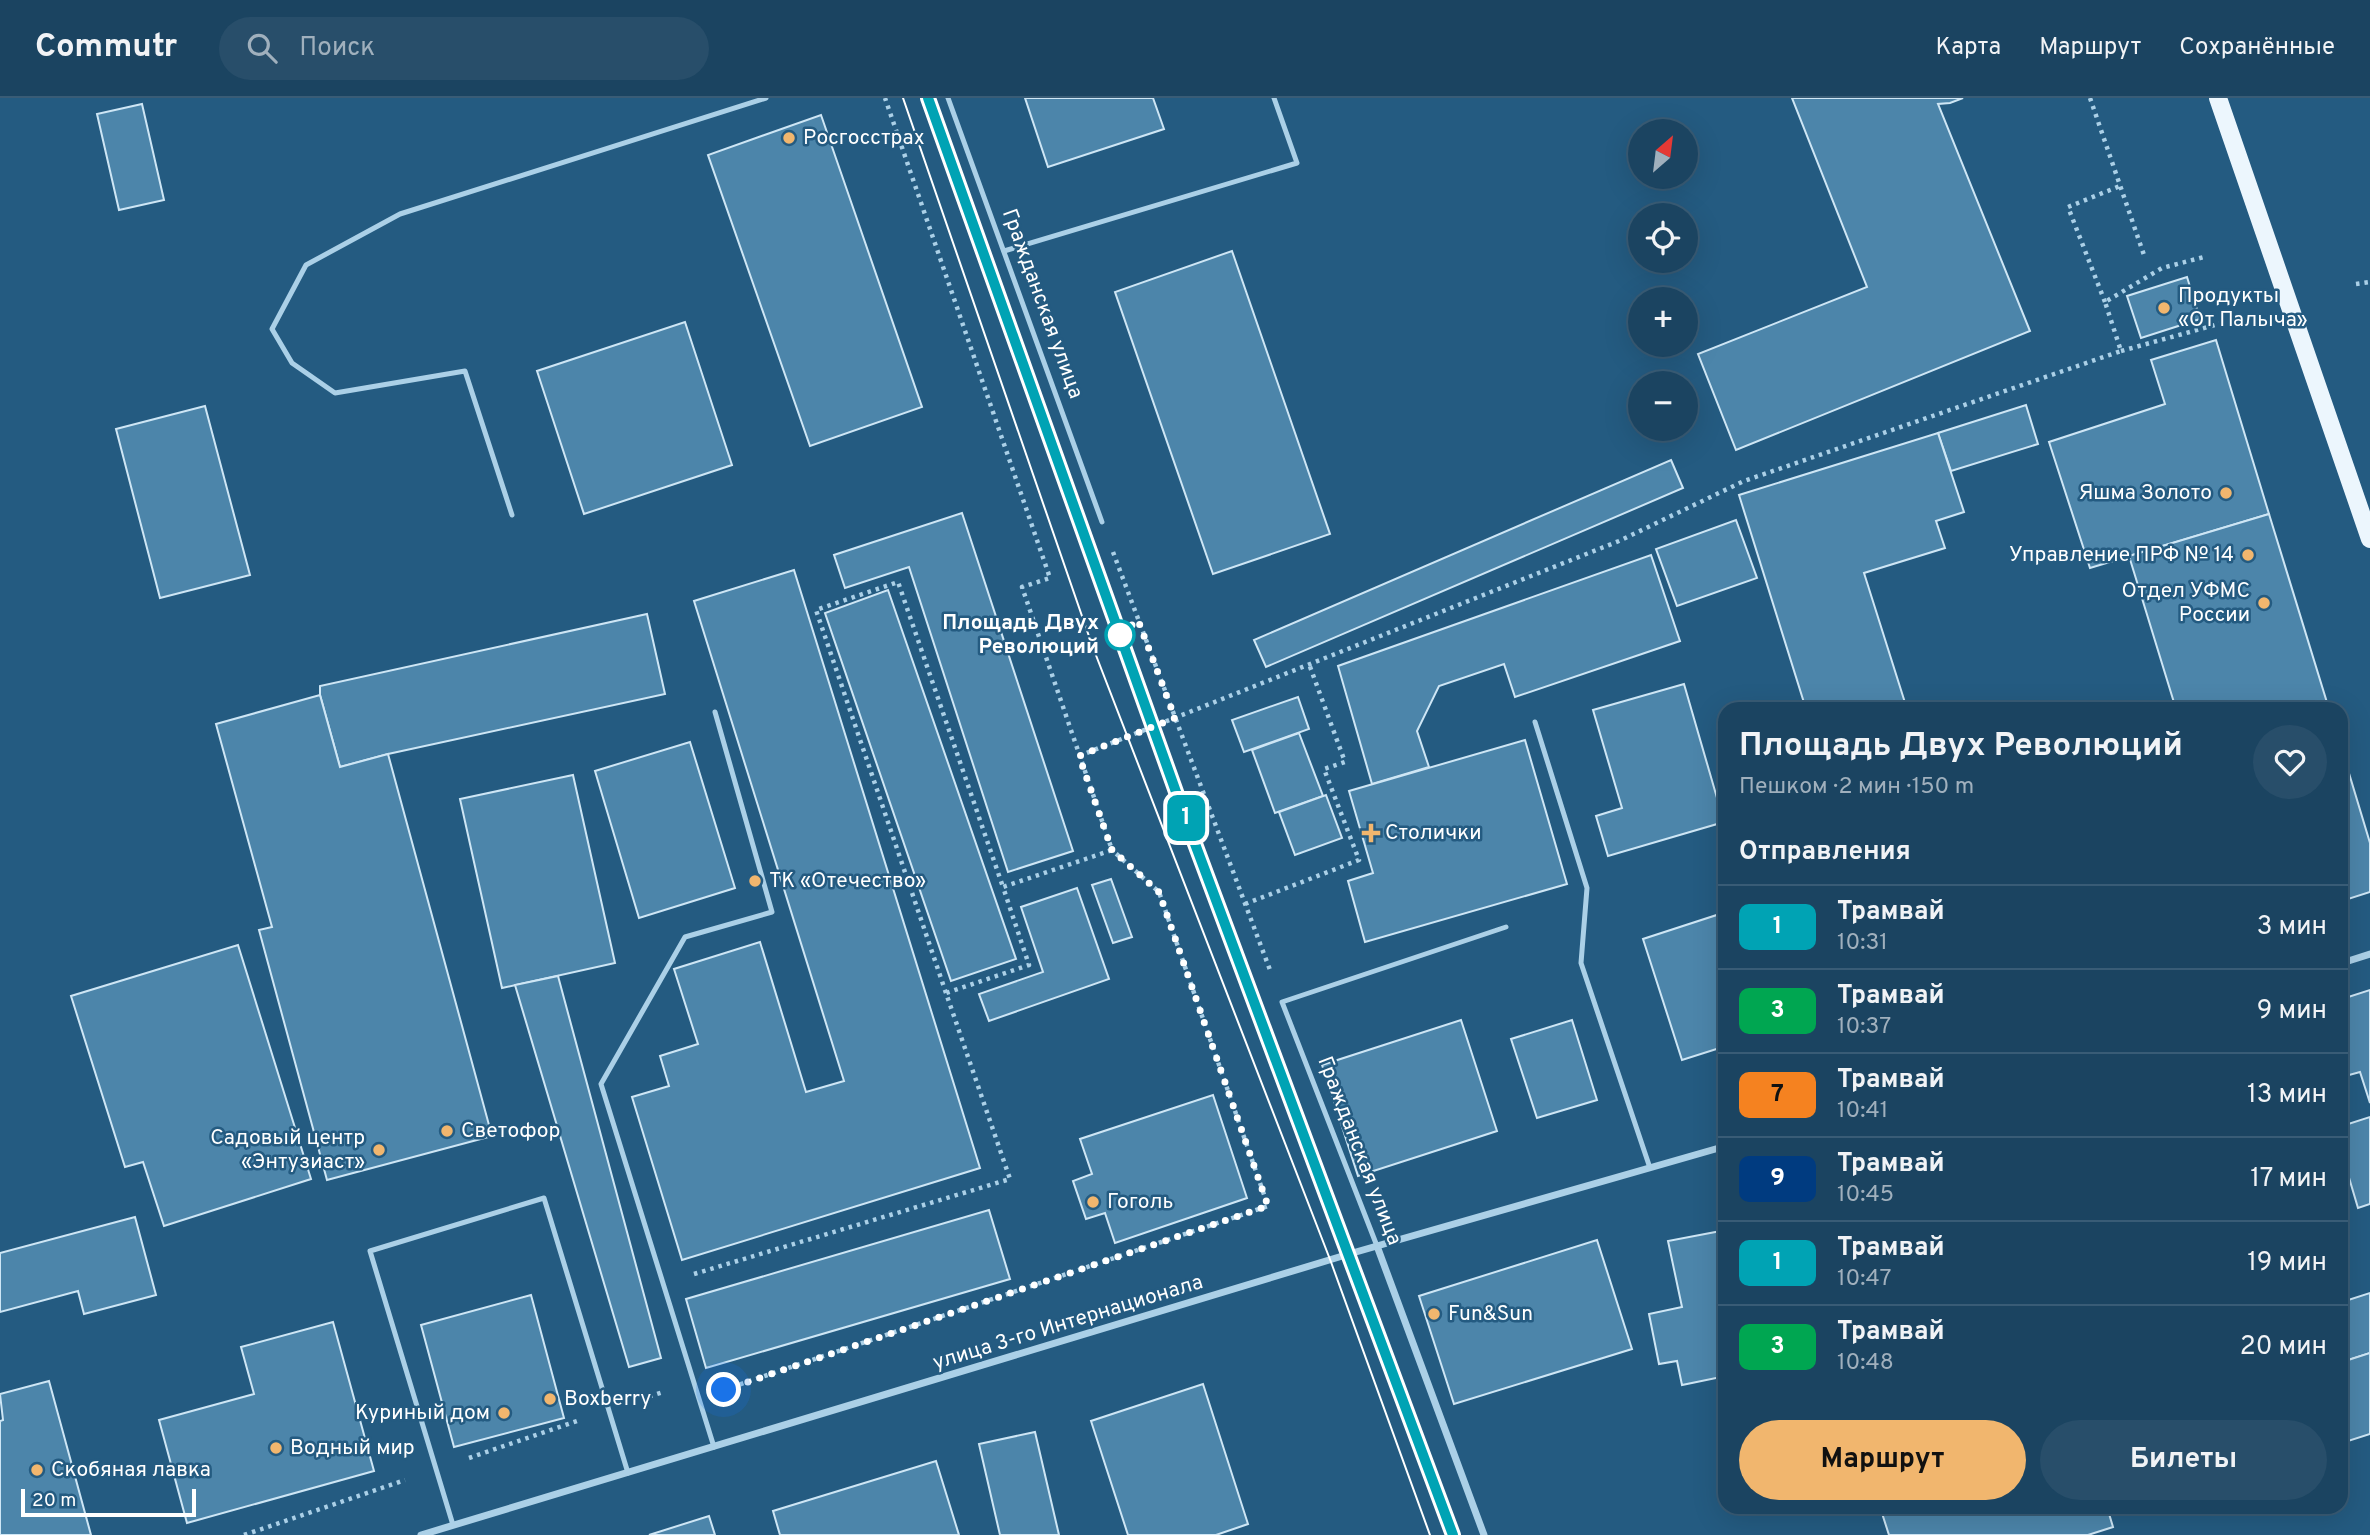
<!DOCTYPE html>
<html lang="ru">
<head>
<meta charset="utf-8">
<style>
  body { margin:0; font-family:Overpass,sans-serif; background:#284e6a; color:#f1f3f6; height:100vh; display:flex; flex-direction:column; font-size:26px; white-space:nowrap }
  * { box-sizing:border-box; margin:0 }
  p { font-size:23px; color:#a0b0bd }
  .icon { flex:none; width:38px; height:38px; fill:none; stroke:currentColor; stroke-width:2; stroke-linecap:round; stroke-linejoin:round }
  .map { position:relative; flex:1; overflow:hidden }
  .panel { position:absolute; left:1718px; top:604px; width:630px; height:812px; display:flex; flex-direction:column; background:#1b4461; border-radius:21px; box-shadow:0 7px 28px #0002,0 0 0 2px #395c76 }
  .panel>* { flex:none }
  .badge { padding:0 14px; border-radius:10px; font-size:24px; line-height:46px }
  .needle { width:46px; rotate:28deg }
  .controls { position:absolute; left:1628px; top:21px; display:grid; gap:14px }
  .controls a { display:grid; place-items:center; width:70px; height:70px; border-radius:50%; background:#1b4461; box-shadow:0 7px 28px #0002,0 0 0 2px #395c76; font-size:35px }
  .scale { position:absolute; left:21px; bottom:18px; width:175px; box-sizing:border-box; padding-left:7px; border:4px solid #fff; border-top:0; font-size:19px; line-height:24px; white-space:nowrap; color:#fff; -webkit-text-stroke:5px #245b81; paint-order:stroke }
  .you { position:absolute; width:35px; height:35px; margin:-18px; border:5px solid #fff; border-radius:50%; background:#1a73e8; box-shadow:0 0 0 10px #1a73e833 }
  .map>.badge { position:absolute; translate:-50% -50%; box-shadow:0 0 0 4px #fff }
  h2 { padding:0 21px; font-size:26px; line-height:63px }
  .round { display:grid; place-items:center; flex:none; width:74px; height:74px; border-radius:37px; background:#284e6a }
  .headline { display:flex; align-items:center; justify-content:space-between; height:119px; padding:0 21px }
  h1 { font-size:33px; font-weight:700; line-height:52px }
  .primary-button { display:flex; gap:14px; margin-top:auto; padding:14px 21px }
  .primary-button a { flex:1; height:80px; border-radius:42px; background:#f1b66e; color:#111; font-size:28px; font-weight:700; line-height:80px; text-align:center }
  .primary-button a+a { background:#284e6a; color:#f1f3f6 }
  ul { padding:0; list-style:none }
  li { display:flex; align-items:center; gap:21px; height:84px; padding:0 21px; border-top:2px solid #395c76 }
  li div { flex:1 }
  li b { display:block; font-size:26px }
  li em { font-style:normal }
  li .badge { min-width:77px; font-weight:700; text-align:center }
  header { display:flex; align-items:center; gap:42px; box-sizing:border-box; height:98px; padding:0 35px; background:#1b4461; border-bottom:2px solid #395c76 }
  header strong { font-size:33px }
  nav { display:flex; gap:38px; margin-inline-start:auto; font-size:24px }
  .search { width:490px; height:63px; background:#284e6a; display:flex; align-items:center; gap:18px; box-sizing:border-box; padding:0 24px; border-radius:38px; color:#a0b0bd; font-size:26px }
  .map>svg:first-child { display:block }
</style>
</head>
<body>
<header>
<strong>Commutr</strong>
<div class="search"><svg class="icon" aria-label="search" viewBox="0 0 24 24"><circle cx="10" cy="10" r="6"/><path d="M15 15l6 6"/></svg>Поиск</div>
<nav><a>Карта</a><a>Маршрут</a><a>Сохранённые</a></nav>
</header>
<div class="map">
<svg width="2370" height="1437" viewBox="0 0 2370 1437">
  <rect width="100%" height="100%" fill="#245b81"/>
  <!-- building -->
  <g fill="#4c85aa" stroke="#cee6f5" stroke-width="2">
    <polygon points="1025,0 1153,0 1164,31 1048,69"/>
    <polygon points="1792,0 1963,0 1950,5 1938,6 2030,233 1736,352 1698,256 1867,189"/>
    <polygon points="142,6 164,102 119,112 97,16"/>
    <polygon points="821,17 922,309 810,348 708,57"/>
    <polygon points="1232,153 1330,436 1213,476 1115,194"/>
    <polygon points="2187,179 2200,221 2141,240 2127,198"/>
    <polygon points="685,224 732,367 584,416 537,273"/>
    <polygon points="2216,242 2269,416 2090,470 2049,344 2165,306 2151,262"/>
    <polygon points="2026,307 2038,346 1951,373 1938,335"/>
    <polygon points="205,308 250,477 160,500 116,331"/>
    <polygon points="1938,335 1964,414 1936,423 1945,450 1864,475 1907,611 1806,611 1739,397"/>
    <polygon points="1671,362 1683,390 1266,569 1254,542"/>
    <polygon points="962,415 1073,753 1008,774 909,469 845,490 834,457"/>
    <polygon points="2269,416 2329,611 2176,611 2129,458"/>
    <polygon points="1736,422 1757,480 1677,508 1656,451"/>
    <polygon points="1651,457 1680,543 1515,599 1504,566 1439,588 1417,633 1429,669 1372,686 1338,568"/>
    <polygon points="794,472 980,1070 682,1162 632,999 669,988 660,958 698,946 674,871 760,844 806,994 844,983 694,503"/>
    <polygon points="888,492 1016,861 951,883 825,515"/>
    <polygon points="647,516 665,596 388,656 340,669 320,597 320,588"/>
    <polygon points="1684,586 1724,724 1608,758 1596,718 1622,710 1593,612"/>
    <polygon points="320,597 340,669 388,656 492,1038 327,1082 259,832 272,829 216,626"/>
    <polygon points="1298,599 1309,631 1244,654 1232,622"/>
    <polygon points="1299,635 1323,698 1275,715 1252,652"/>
    <polygon points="1525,642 1567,786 1365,844 1348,783 1373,775 1349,693"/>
    <polygon points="690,644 735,790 639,820 595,673"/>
    <polygon points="2342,652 2370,745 2370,794 2342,803"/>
    <polygon points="573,677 615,865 502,890 460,701"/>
    <polygon points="1326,697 1342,740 1295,757 1279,714"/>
    <polygon points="1111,781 1132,839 1113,845 1092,787"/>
    <polygon points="1077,790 1109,881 989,923 979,896 1043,874 1021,809"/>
    <polygon points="1726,814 1726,948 1682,962 1643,841"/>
    <polygon points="238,847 311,1081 164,1128 143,1064 125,1069 71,898"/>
    <polygon points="558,878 661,1260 629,1269 515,887"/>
    <polygon points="2370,892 2370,1005 2360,974 2342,979 2342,901"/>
    <polygon points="1461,922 1497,1033 1358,1078 1322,967"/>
    <polygon points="1572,922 1597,1002 1537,1020 1511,941"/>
    <polygon points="1213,997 1247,1100 1115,1145 1105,1115 1086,1121 1073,1083 1092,1076 1080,1041"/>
    <polygon points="2370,1019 2370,1106 2358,1110 2342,1056 2342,1028"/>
    <polygon points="989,1112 1010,1181 706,1270 686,1201"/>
    <polygon points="135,1119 156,1197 84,1216 78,1193 0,1214 0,1155"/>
    <polygon points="1726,1132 1726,1278 1682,1287 1677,1263 1659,1266 1649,1216 1682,1209 1668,1143"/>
    <polygon points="1597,1142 1632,1251 1454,1306 1419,1198"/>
    <polygon points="2370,1195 2370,1255 2342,1264 2342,1204"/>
    <polygon points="531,1197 564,1320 454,1349 421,1227"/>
    <polygon points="333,1224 374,1373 187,1425 159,1322 254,1296 241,1249"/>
    <polygon points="2370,1255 2370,1336 2342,1345 2342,1264"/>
    <polygon points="49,1283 91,1437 0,1437 0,1323 3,1322 0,1296"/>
    <polygon points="1203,1286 1248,1426 1216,1437 1128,1437 1091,1323"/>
    <polygon points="1035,1334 1059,1437 1000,1437 979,1346"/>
    <polygon points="936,1363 959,1437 780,1437 773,1413"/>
    <polygon points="1880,1409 2107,1409 2113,1429 2088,1437 1889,1437"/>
    <polygon points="709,1418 715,1437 649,1437"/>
  </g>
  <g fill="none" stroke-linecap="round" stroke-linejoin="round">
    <!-- path -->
    <g stroke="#abd0e7" stroke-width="4.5" stroke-dasharray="3.5 5" stroke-linecap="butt">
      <polyline points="2090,0 2145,160"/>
      <polyline points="2356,186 2370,184"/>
      <polyline points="2105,204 2068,109 2120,88"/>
      <polyline points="2121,253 2226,224"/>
      <polyline points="1113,454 1270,872"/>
      <polyline points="1079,658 1619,443 1744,383 2121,253 2105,204 2162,170 2204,159"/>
      <polyline points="1245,806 1359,762 1324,671 1345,664 1309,566"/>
      <polyline points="946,895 816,512 898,484 1003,789"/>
      <polyline points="694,1176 1010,1081 946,895 1029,867 1003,789 1112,752 1022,489 1050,480 885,0"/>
      <polyline points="732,1289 1268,1108 1159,794 1112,752"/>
      <polyline points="641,1301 663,1294"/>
      <polyline points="469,1360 577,1323"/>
      <polyline points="244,1437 405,1382"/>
    </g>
    <!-- lane -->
    <g stroke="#abd0e7" stroke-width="5">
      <polyline points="948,0 1102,424"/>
      <polyline points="1004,153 1297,65 1274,0"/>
      <polyline points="512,417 465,273 335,295 292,265 272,231 306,167 400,116 766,0"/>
      <polyline points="1535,624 1587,790 1581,865 1650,1070"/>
      <polyline points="1377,1148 1282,904 1506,829"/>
      <polyline points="714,1349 601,986 685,839 772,814 715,614"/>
      <polyline points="453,1427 370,1153 544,1100 628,1375"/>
    </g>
    <!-- street -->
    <g stroke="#abd0e7" stroke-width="7">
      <polyline points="2342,865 2370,856"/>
      <polyline points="1377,1148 1484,1437"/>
      <polyline points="421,1437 1349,1156 1726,1048"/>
    </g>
    <!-- primary -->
    <polyline stroke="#ecf6fd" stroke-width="18" points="2218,0 2370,441"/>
    <!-- tram -->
    <g stroke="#fff" stroke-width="2">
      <polyline points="903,0 1092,547 1331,1164 1430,1437"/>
      <polyline points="928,0 1185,719 1453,1437"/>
    </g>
  </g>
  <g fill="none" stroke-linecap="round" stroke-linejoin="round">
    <defs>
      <polyline id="line" points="928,0 1185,719 1453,1437"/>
    </defs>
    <!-- line casing -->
    <use href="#line" stroke="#fff" stroke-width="16"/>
    <!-- line -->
    <use href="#line" stroke="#00a3b4" stroke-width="10"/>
    <!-- walk -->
    <polyline stroke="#fff" stroke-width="7" stroke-dasharray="0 12.6" points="724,1292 1268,1108 1159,794 1112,752 1079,658 1175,620 1138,522 1120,537"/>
  </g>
  <!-- markers -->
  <g fill="#f1b66e" stroke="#245b81" stroke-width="2.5">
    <circle cx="789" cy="40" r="7"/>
    <circle cx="2164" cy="210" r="7"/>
    <circle cx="2226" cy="395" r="7"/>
    <circle cx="2248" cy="457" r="7"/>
    <circle cx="2264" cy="505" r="7"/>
    <path d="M1367.5 724.5h7v7h7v7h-7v7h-7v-7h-7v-7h7z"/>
    <circle cx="755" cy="783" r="7"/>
    <circle cx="447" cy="1033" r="7"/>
    <circle cx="379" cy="1052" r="7"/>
    <circle cx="1093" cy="1104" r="7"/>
    <circle cx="1434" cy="1216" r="7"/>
    <circle cx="550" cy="1301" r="7"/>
    <circle cx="504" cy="1315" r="7"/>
    <circle cx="276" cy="1350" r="7"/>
    <circle cx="37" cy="1372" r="7"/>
  </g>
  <circle fill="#fff" stroke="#00a3b4" stroke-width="3.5" cx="1120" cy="537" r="14"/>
  <g text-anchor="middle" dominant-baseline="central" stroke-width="5" stroke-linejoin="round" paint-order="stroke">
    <!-- poi labels -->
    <g font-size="21" fill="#fff" stroke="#245b81" text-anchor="start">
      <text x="803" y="40">Росгосстрах</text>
      <text x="2178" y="198">Продукты<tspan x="2178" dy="24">«От Палыча»</tspan></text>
      <text x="2212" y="395" text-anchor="end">Яшма Золото</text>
      <text x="2234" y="457" text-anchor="end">Управление ПРФ № 14</text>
      <text x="2250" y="493" text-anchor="end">Отдел УФМС<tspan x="2250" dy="24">России</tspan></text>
      <text x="1385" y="735">Столички</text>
      <text x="769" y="783">ТК «Отечество»</text>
      <text x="461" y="1033">Светофор</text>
      <text x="365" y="1040" text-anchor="end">Садовый центр<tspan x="365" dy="24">«Энтузиаст»</tspan></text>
      <text x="1107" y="1104">Гоголь</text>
      <text x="1448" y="1216">Fun&amp;Sun</text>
      <text x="564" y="1301">Boxberry</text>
      <text x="490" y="1315" text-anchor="end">Куриный дом</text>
      <text x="290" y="1350">Водный мир</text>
      <text x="51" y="1372">Скобяная лавка</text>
    </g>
    <!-- street labels -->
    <g font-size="21" fill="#fff" stroke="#245b81">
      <text transform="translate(1042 206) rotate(70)">Гражданская улица</text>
      <text transform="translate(1359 1053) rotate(69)">Гражданская улица</text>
      <text transform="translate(1068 1225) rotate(-17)">улица 3-го Интернационала</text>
    </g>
    <!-- stop labels -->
    <g font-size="21" font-weight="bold" fill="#fff" stroke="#245b81" text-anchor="end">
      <text x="1099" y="525">Площадь Двух<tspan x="1099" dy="24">Революций</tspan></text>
    </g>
  </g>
</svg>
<div class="controls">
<a><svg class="needle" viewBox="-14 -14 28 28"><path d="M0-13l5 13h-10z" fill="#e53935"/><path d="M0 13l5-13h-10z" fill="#a0b0bd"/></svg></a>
<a><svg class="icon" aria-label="locate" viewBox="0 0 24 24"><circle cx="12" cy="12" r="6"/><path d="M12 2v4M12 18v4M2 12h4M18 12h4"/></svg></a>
<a>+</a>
<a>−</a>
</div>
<div class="scale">20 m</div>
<div class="you" style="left:724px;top:1292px"></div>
<b class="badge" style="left:1186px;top:720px;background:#00a3b4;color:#fff">1</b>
<section class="panel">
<div class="headline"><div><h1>Площадь Двух Революций</h1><p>Пешком · 2 мин · 150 m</p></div><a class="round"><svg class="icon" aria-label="heart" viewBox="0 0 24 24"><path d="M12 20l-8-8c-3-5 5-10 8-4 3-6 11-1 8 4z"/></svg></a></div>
<h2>Отправления</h2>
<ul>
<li><span class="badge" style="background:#00a3b4;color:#fff">1</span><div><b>Трамвай</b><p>10:31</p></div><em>3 мин</em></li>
<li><span class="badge" style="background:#00a651;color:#fff">3</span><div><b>Трамвай</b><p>10:37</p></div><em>9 мин</em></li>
<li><span class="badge" style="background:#f58220;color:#111">7</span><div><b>Трамвай</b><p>10:41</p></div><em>13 мин</em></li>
<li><span class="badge" style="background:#003b80;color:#fff">9</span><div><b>Трамвай</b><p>10:45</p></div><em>17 мин</em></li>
<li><span class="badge" style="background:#00a3b4;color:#fff">1</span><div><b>Трамвай</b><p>10:47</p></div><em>19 мин</em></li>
<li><span class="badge" style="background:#00a651;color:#fff">3</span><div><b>Трамвай</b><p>10:48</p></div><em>20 мин</em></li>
</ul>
<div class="primary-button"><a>Маршрут</a><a>Билеты</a></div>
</section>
</div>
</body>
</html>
